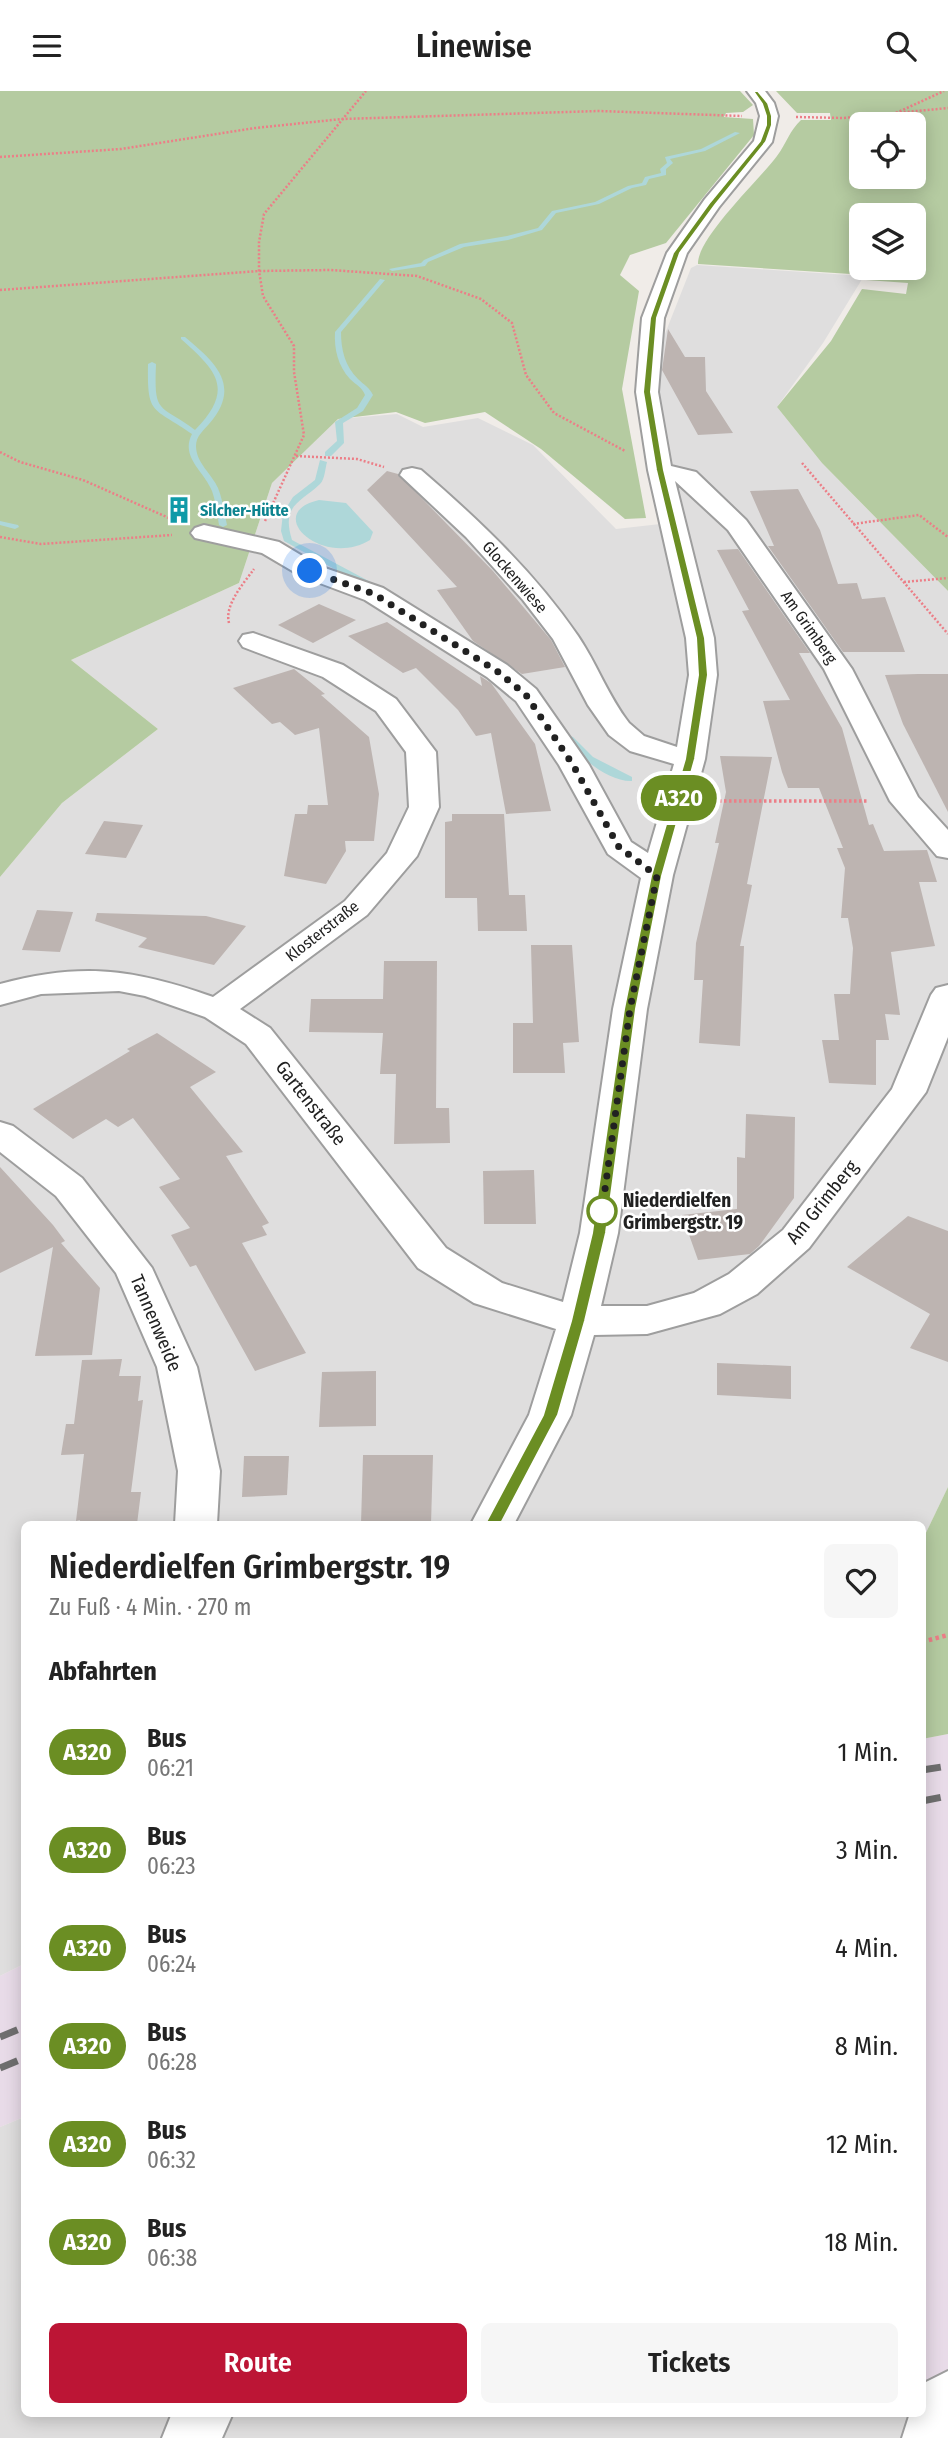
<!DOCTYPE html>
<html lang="de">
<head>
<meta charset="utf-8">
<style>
  body { margin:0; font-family:"Fira Sans Condensed",sans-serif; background:#f6f6f6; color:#222; height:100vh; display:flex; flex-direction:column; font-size:26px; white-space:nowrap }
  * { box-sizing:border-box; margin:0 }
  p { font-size:23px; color:#767676 }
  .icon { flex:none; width:38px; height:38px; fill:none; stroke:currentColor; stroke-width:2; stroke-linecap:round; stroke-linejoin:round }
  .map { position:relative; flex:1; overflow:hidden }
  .panel { position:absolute; left:21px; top:1430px; width:905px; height:896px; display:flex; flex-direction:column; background:#fff; border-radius:10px; box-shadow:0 4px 18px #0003 }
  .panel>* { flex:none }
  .badge { padding:0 14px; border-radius:23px; font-size:24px; line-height:46px }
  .tools { position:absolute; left:849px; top:21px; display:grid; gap:14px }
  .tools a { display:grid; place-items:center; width:77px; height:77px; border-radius:10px; background:#fff; box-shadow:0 4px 18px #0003; font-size:35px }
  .you { position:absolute; width:35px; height:35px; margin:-18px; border:5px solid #fff; border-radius:50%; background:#1a73e8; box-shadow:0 0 0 10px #1a73e833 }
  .map>.badge { position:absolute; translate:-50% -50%; box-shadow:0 0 0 4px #fff }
  h2 { padding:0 28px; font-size:26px; line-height:63px }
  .round { display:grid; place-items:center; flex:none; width:74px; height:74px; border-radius:10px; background:#f6f6f6 }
  .summary { display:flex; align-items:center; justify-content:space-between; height:119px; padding:0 28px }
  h1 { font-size:33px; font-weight:600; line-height:52px }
  .button { display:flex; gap:14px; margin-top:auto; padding:14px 28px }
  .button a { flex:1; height:80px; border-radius:10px; background:#bc1535; color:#fff; font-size:28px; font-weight:600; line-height:80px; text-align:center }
  .button a+a { background:#f6f6f6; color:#222 }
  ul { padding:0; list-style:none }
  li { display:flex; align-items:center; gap:21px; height:98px; padding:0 28px }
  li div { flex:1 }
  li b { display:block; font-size:26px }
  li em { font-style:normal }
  li .badge { min-width:77px; font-weight:700; text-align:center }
  header { display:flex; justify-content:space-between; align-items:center; height:91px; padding:0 28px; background:#fff; font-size:32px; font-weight:600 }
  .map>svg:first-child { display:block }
</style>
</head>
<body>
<header><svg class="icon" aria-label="menu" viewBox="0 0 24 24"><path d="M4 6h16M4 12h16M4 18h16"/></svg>Linewise<svg class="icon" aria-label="search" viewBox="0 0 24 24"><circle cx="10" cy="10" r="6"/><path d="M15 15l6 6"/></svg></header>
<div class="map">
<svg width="948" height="2347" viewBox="0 0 948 2347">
  <rect width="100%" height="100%" fill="#f0ece8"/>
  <!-- residential -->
  <g fill="#dfdede">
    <polygon points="697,174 864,185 823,252 777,316 822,372 948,500 948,1396 922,1450 922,1433 24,1433 24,1873 0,1885 0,786 62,712 158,638 71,569 239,492 272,392 338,328 397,323 423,336 478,327 533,354 616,438 678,431 659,316 659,258 691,177"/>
    <polygon points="24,2026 24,2322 922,2322 948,2347 0,2347 0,2036"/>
  </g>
  <!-- industrial -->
  <g fill="#e8dbe8">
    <polygon points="948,1643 948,2342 922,2303 922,1648"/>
    <polygon points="24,1873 24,2026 0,2036 0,1885"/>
  </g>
  <!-- forest -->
  <g fill="#b5cba1" fill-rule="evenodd">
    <polygon points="0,0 740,0 753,14 743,21 726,22 724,26 753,28 754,44 666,152 630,164 620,184 639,200 622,298 646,427 625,428 541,358 485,321 425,332 396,321 338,328 272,392 239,492 71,569 158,638 62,712 0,786"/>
    <path d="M 776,0 L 948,0 L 948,500 L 822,372 L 777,316 L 831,250 L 862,198 L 906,203 L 908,192 L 866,189 L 866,184 L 698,173 C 697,147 760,88 777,65 C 786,53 790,39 801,29 L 831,29 L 830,22 L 797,22 ZM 861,33 L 914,33 L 914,86 L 861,86 ZM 861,124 L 914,124 L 914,177 L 861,177 Z"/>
    <polygon points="948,1396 948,1643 922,1648 922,1450"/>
  </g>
  <!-- water -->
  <path fill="#aed7d9" d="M 319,409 L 346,412 L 373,441 L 370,449 C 322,478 262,422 319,409 Z"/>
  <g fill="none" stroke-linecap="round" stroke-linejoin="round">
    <!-- stream -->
    <g fill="#aed7d9" fill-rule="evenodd">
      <polygon points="735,41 740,42 705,60 670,68 673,72 666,78 666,84 649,88 646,94 632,97 599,113 556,122 542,139 508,149 464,156 428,171 425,175 392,180 389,178 421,172 424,169 460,153 507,145 538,137 552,120 595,111 628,95 642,92 645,86 661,82 660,78 667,72 665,66 701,58"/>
      <path d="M 380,188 L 385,189 L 341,241 C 341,259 345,275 358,288 C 364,294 369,296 373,304 L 363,320 L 343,332 L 344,352 L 331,365 L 325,365 L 325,361 L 337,350 L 335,331 L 357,317 L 365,304 C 362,296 356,294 350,288 C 338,275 334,258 335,241 Z"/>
      <path d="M 181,246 L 185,246 C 216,272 242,295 209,333 C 203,340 196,345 196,355 C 196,372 212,383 218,397 C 223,409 224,422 227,434 L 223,436 L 219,434 C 217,423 216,411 212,400 C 204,380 180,366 192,343 C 153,315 147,326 148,273 L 152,271 L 156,273 C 154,324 158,312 195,339 C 235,298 217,280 181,248 Z"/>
      <path d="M 320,369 L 327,371 C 325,378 325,388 320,393 C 300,412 281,414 292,449 L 378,495 L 378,499 L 372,499 L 284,450 L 281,440 L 283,422 L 293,406 L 315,389 Z"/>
      <polygon points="0,430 18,434 19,436 15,438 0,434"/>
      <path d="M 570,645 L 573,646 L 593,666 L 632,686 L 632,690 C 609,691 579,666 565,648 Z"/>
    </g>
  </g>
  <!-- building -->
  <g fill="#bdb4b1">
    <polygon points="668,238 685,266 705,266 706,300 733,342 698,344 662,279"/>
    <polygon points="387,380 398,383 493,480 551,549 565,576 522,583 473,550 437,499 457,496 367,399"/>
    <polygon points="798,398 820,439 838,493 857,492 862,508 885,506 905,561 843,561 768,455 774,455 750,400"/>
    <polygon points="738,458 810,562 799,562 842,637 869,734 873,733 884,760 927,759 937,791 919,791 935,855 891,861 900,924 885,923 889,949 876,949 876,994 829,992 822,949 839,949 834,903 850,903 853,857 848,827 841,827 845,777 837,757 843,757 819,697 788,697 782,681 763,610 790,609 742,520 749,519 717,459"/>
    <polygon points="319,513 356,529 313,552 278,534"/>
    <polygon points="387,531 482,595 480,585 491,592 535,653 551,720 506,723 491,642 476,645 458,619 416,577 403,582 348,545"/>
    <polygon points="294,578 325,603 321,604 369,646 379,703 374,750 345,750 346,760 326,793 284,785 295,723 307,723 308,714 328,714 319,637 295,644 280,631 272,633 233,597"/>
    <polygon points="918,583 948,583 948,721 903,633 885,584"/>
    <polygon points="720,665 772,666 747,793 752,794 740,855 744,855 740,955 699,952 703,889 694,889 696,852 719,752 715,752 726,701"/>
    <polygon points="452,723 504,723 509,804 525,804 527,840 478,840 477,807 445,807 445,731 452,730"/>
    <polygon points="104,730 143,734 126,767 85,763"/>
    <polygon points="37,819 73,821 60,861 22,859"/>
    <polygon points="97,822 206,825 246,835 214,874 138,856 147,847 95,830"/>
    <polygon points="531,854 572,854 579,951 563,952 565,982 513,982 513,932 533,932"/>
    <polygon points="384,870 437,870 436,1017 449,1017 450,1052 394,1053 396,983 380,983 383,942 309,941 311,908 383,908"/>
    <polygon points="157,942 216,981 190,996 243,1061 226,1065 269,1132 262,1135 267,1144 242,1152 306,1262 255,1280 196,1174 190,1176 171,1144 190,1137 159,1096 180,1088 133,1027 118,1036 106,1028 73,1048 33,1018 130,960 127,958"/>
    <polygon points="746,1023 795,1026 794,1107 759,1155 750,1163 698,1169 682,1124 737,1118 737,1066 745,1067"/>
    <polygon points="0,1076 53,1134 65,1150 61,1152 100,1197 92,1264 35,1265 53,1156 0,1182"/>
    <polygon points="534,1079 536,1133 484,1133 483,1080"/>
    <polygon points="908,1125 948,1140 948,1271 910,1257 930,1223 847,1176"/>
    <polygon points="122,1268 119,1285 141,1285 138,1310 143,1309 131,1401 141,1401 137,1433 79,1433 80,1429 76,1430 84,1363 61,1364 66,1333 74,1333 82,1269"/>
    <polygon points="717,1272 791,1275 791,1308 717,1304"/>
    <polygon points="376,1280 376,1335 319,1336 322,1281"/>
    <polygon points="363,1364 433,1364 431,1433 361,1433"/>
    <polygon points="244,1365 289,1365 287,1404 242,1406"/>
  </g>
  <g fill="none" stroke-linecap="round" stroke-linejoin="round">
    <defs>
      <g id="minor">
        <path d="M 747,0 L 765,0 L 774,12 L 778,25 L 772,51 L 719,116 L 687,162 L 664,227 L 658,301 L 671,375 L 696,381 L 746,429 L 852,578 L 918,706 L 948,739 L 948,767 L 937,765 L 890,710 L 824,578 L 728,439 L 675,390 L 714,547 L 717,584 L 705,668 L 673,784 L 647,918 L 618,1142 L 601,1215 L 647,1215 L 694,1202 L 729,1183 L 783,1139 L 892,998 L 931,904 L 936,897 L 948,894 L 948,946 L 926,1001 L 809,1157 L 757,1203 L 720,1223 L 647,1243 L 594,1244 L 571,1324 L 514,1433 L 471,1433 L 529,1324 L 556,1238 L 474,1212 L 418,1177 L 246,953 L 205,926 L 145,905 L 119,900 L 41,903 L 0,914 L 0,893 C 82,871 134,878 213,906 L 345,810 L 387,762 L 409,716 L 406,661 L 376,620 L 323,586 L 243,556 L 239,550 L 243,544 L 253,542 L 343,574 L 396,608 L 436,661 L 439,716 L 417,765 L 367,824 L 240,918 L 270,937 L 446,1157 L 502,1192 L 563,1211 L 580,1142 L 613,918 L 641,787 L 608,763 L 559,674 L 516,610 L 487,586 L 365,509 L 301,485 L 262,462 L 195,447 L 191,442 L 195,437 L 204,434 L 279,451 L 319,475 L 383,497 L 507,574 L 536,598 L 589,674 L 631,751 L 648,762 L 674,673 L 630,660 L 609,644 L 588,614 L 553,548 L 523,509 L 466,446 L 400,384 L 403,379 L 412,377 L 421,379 C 479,429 534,481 578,545 C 597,573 608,605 629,632 L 644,645 L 677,656 L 689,584 L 686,547 L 648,379 L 636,301 L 642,227 L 667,162 L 705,108 L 754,50 L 760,25 L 756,12 Z"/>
        <polygon points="0,1031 13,1035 82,1087 152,1177 197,1276 220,1380 217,1433 175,1433 178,1380 157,1276 116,1182 56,1105 0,1061"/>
        <polygon points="948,2280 948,2347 902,2347 910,2322 922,2322 922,2293"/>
        <polygon points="172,2322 233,2322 222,2347 162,2347"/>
      </g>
    </defs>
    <!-- minor casing -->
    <use href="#minor" stroke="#9e9e9e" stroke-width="4"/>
    <!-- path-far2 -->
    <g stroke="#ec7e87" stroke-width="2.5" stroke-dasharray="2 2" stroke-linecap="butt">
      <polyline points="896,22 944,0"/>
      <polyline points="796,26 844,27 948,17"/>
      <polyline points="0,66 121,58 255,37 342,28 599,20 742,25"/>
      <polyline points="0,199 259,180 331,179 417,185 481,208 512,232 526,284 554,322 625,360"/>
      <polyline points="0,361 20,371 83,389 178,431"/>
      <polyline points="296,365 357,368 384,376"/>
      <polyline points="802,372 948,543"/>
      <polyline points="265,430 304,344 294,281 294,255 263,205 259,180 259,151 264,123 366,0"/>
      <polyline points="853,433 919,424 948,446"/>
      <polyline points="0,446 41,453 172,444"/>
      <polyline points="904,491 948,487"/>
      <path d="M 229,532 C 224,514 244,492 254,478"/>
    </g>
    <!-- path-far1 -->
    <polyline stroke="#ec7e87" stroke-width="3.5" stroke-dasharray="2.5 2.5" stroke-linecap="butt" points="714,710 869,710"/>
    <!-- path -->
    <polyline stroke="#ec7e87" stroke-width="4.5" stroke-dasharray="3.5 3.5" stroke-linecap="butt" points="922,1551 948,1544"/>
    <!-- minor -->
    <use href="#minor" fill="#fff" fill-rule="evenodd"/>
    <!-- rail -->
    <g stroke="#6f6f6f" stroke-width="7" stroke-dasharray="19 19" stroke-linecap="butt">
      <polyline points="922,1679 948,1675"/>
      <polyline points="922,1710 948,1705"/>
      <polyline points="0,1946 24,1936"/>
      <polyline points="0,1977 24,1967"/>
    </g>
  </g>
  <!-- line -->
  <polygon fill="#6b8e23" stroke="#fff" stroke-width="2" points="753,0 758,0 768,12 772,25 772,34 766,51 715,114 680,162 657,227 651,301 664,379 705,547 708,584 695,668 662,785 636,918 606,1142 585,1230 558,1324 498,1438 492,1439 485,1433 543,1324 571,1230 592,1142 624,918 651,785 685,668 698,584 696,547 656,379 643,301 650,227 673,162 710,111 760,50 766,34 766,25 762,13"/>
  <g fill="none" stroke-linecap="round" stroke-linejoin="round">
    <!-- walk -->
    <polyline stroke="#212121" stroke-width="7" stroke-dasharray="0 12.6" points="310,480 374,503 497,580 526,604 573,674 619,756 657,785 630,918 602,1120"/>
  </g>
  <!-- icons -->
  <defs>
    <symbol id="building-bare" viewBox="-9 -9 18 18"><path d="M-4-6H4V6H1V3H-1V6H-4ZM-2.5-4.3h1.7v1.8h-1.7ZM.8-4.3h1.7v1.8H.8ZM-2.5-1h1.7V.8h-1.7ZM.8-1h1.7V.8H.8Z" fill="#0f9aa8" stroke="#fff" stroke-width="2.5" paint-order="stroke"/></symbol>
  </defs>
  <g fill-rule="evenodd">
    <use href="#building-bare" x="160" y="400" width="38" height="38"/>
  </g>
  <!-- markers -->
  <circle fill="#fff" stroke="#6b8e23" stroke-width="3.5" cx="602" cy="1120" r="14"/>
  <g text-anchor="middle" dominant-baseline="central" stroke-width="5" stroke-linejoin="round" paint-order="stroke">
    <!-- far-culture labels -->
    <g font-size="16" font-weight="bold" fill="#0d838f" stroke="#fff" text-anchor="start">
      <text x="200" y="419">Silcher-Hütte</text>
    </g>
    <!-- far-street labels -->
    <g font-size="16" fill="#212121" stroke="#fff">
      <text transform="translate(515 486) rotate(49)">Glockenwiese</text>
      <text transform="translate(809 536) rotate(55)">Am Grimberg</text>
      <text transform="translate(322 840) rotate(-38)">Klosterstraße</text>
    </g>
    <!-- street labels -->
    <g font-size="19" fill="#212121" stroke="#fff">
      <text transform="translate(311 1012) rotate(52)">Gartenstraße</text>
      <text transform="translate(822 1111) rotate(-51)">Am Grimberg</text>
      <text transform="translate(156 1232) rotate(67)">Tannenweide</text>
    </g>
    <!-- stop labels -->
    <g font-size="19" font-weight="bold" fill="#212121" stroke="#fff" text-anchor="start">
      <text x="623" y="1109">Niederdielfen<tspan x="623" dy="22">Grimbergstr. 19</tspan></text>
    </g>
  </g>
</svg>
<div class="tools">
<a><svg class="icon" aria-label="locate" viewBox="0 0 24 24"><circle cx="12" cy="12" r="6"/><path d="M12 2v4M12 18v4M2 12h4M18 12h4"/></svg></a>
<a><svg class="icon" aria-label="layers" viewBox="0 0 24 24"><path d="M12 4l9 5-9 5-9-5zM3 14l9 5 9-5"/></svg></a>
</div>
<div class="you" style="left:310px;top:480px"></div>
<b class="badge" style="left:679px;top:707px;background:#6b8e23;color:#fff">A320</b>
<section class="panel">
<div class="summary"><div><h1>Niederdielfen Grimbergstr. 19</h1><p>Zu Fuß · 4 Min. · 270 m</p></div><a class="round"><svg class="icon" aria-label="heart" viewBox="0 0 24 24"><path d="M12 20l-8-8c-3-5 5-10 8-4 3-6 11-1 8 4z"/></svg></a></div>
<h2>Abfahrten</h2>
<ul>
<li><span class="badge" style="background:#6b8e23;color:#fff">A320</span><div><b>Bus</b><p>06:21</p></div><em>1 Min.</em></li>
<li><span class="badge" style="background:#6b8e23;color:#fff">A320</span><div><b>Bus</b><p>06:23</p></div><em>3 Min.</em></li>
<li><span class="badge" style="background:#6b8e23;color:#fff">A320</span><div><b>Bus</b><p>06:24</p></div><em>4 Min.</em></li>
<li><span class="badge" style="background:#6b8e23;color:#fff">A320</span><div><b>Bus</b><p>06:28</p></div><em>8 Min.</em></li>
<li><span class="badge" style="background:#6b8e23;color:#fff">A320</span><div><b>Bus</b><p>06:32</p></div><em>12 Min.</em></li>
<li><span class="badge" style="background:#6b8e23;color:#fff">A320</span><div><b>Bus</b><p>06:38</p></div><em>18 Min.</em></li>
</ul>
<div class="button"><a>Route</a><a>Tickets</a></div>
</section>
</div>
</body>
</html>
